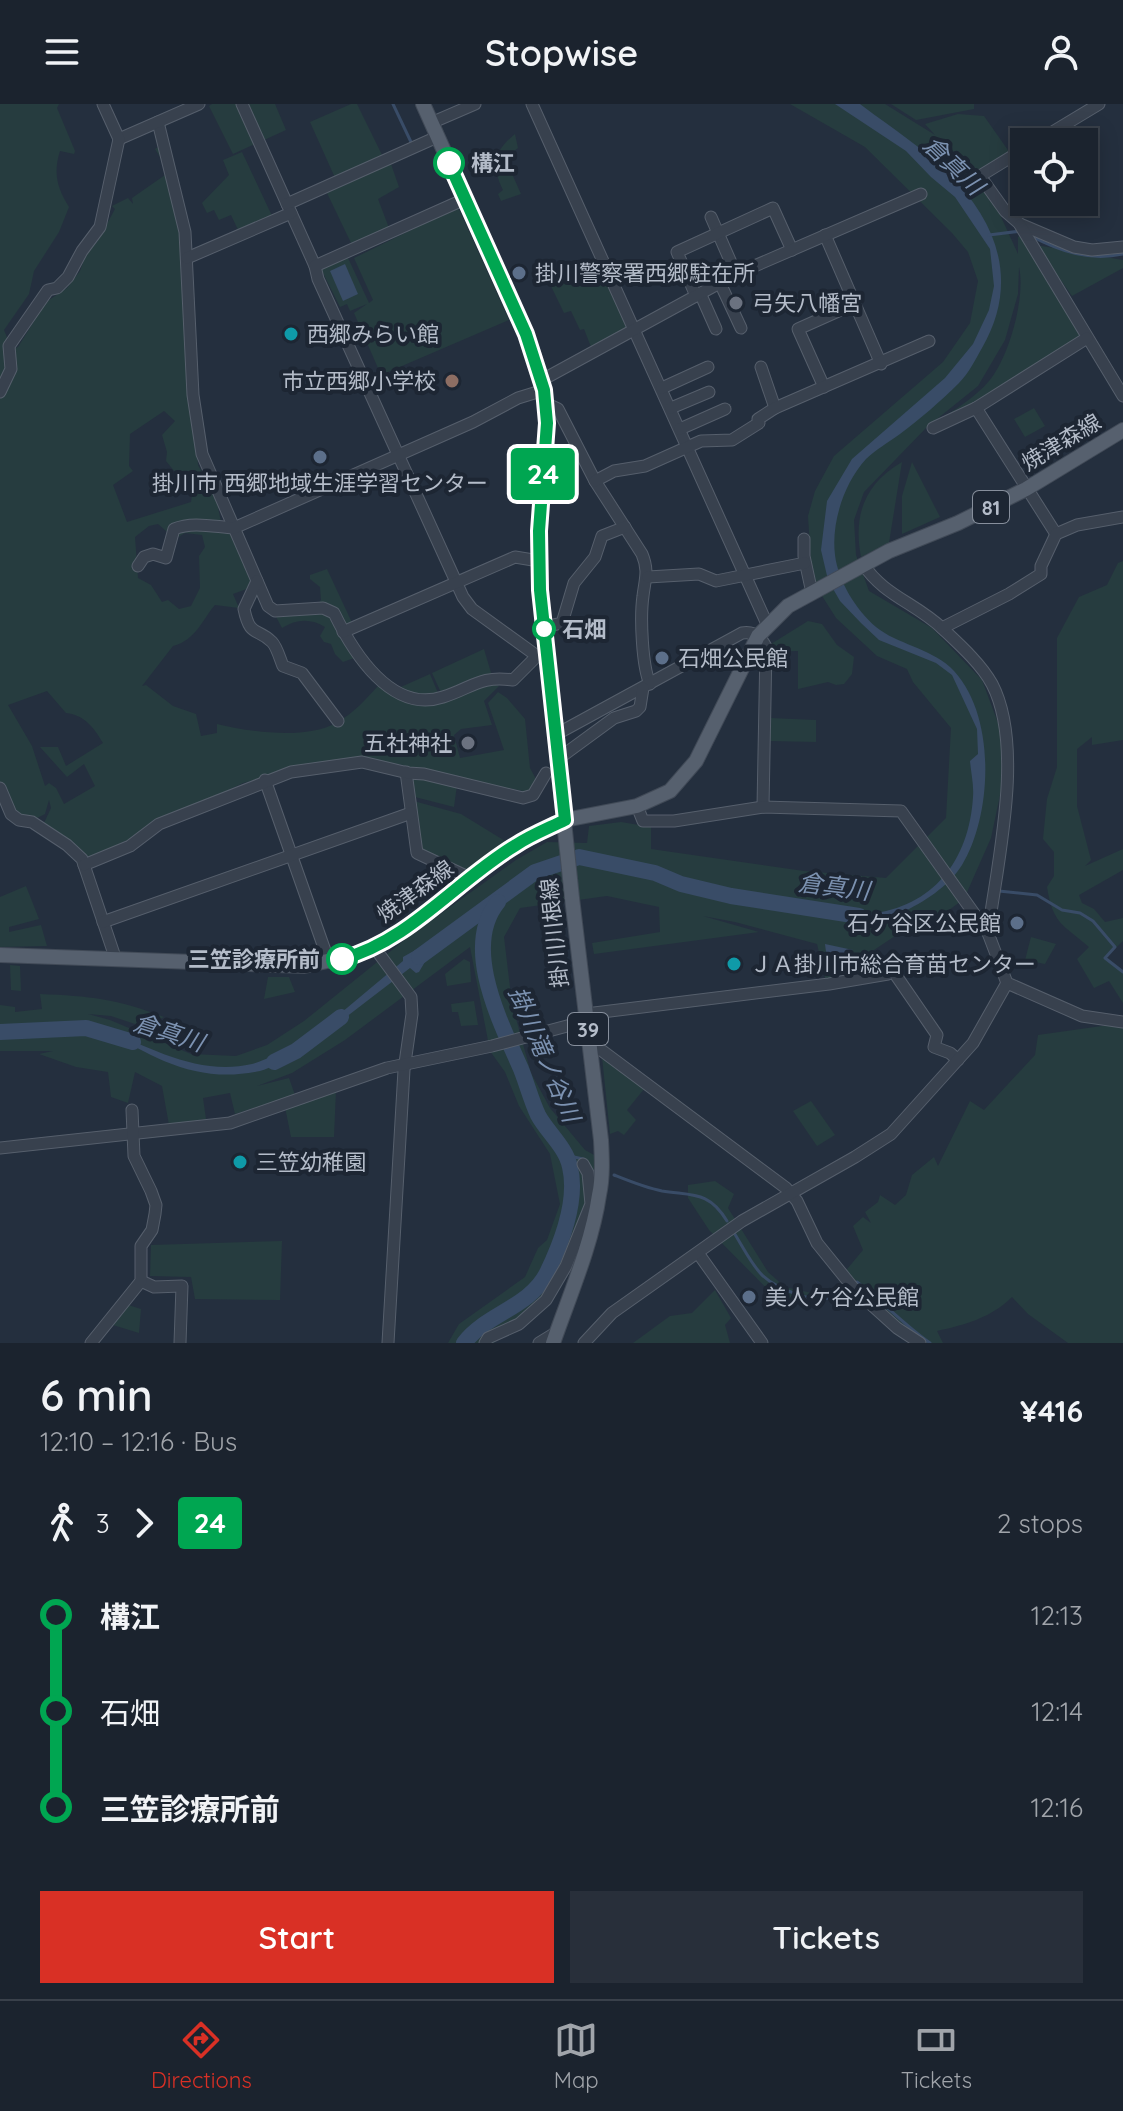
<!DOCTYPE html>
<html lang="en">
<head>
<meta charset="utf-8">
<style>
  body { margin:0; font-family:Quicksand,"Noto Sans JP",sans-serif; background:#282f3a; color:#f1f3f6; height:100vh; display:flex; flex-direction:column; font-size:30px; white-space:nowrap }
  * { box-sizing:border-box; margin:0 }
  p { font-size:26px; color:#a0a4aa }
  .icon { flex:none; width:44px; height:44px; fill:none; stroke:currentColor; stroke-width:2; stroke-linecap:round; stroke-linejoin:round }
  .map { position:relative; height:1239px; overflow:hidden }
  .sheet { display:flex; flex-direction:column; background:#1b232e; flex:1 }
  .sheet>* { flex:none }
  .badge { padding:0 16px; border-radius:6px; font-size:28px; line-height:52px }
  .tools { position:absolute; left:1010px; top:24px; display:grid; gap:16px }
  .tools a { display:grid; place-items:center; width:88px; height:88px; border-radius:0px; background:#1b232e; box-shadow:0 4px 20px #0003,0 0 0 2px #39404a; font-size:40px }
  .map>.badge { position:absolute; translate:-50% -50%; box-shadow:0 0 0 4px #fff }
  .legs { display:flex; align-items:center; gap:12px; height:88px; padding:0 40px; font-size:26px }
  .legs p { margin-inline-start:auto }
  .summary { display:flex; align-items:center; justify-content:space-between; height:136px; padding:0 40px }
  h1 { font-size:44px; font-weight:600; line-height:60px }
  .button { display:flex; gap:16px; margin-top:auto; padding:16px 40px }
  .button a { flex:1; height:92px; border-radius:0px; background:#d93025; color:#fff; font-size:32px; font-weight:600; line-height:92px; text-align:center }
  .button a+a { background:#282f3a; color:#f1f3f6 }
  ul { padding:0 40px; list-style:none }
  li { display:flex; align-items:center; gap:28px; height:96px; font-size:30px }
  li i { display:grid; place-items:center; width:12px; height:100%; margin:0 10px; background:currentColor }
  li i::after { content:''; width:20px; height:20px; margin:-10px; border:6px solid; border-radius:50%; background:#1b232e }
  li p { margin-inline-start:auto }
  li:first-child i { background:linear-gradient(#0000 50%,currentColor 0) }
  li:last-child i { background:linear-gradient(currentColor 50%,#0000 0) }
  header { display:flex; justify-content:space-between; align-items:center; height:104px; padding:0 40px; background:#1b232e; font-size:36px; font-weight:600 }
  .menu { display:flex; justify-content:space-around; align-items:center; height:112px; border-top:2px solid #39404a; background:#1b232e; font-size:22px; color:#a0a4aa }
  .menu a { display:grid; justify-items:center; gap:4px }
  .menu .active { color:#d93025 }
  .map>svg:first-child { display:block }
</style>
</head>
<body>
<header><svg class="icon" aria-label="menu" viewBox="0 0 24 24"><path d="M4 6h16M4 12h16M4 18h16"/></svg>Stopwise<svg class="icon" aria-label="person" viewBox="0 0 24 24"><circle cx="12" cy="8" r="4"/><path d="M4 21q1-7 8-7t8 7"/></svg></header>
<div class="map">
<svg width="1123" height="1239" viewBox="0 0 1123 1239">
  <rect width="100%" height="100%" fill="#242f3e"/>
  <!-- green -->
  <g fill="#263c3f" fill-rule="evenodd">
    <path d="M 0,0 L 59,0 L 57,4 L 75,47 L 74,50 L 60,47 C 53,69 57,84 69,103 L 59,128 L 34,167 L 29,190 L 4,226 C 13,244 10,266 0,283 Z"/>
    <polygon points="212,0 239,0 257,39 233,50 209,2"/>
    <polygon points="248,0 275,0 286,26 264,36"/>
    <polygon points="351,0 357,0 384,55 336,76 310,18"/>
    <path d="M 790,0 L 885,0 L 935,31 L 925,20 L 958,10 L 984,12 L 1010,49 L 978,69 L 946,41 L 987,82 L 1018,150 L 1018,133 L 1021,131 L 1083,233 L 965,306 L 934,320 C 952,307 975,294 989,277 C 1009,254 1026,192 1019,163 L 1018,190 L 1005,236 L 978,282 L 927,323 L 864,388 L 854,416 L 856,451 L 869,487 L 932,524 L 982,576 L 1001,627 L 1003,677 L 991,734 L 964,795 L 934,817 L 895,832 L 826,878 L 817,840 L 735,818 L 703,812 L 759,828 L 594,850 L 592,839 L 660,828 L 659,803 L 607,792 L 520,804 L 504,833 L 512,900 L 531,969 L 550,1004 L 585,1046 L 596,1052 L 593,1086 L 563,1172 L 494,1239 L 448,1239 L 459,1220 L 525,1173 L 538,1144 L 547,1136 L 560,1100 L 550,1050 L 519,1002 L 505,968 L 490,947 L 470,843 L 345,936 L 292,969 L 257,982 L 289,974 L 295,991 L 235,1010 L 230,989 L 203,994 L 206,1015 L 169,1021 L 162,982 L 135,968 L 128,999 L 111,993 L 108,968 L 76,963 L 39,950 L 53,947 L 0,947 L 0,901 L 15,903 L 15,908 L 42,905 L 40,890 C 90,892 117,895 164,913 L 144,923 L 111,912 L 88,910 L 110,916 L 191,950 L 236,952 L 267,941 L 304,917 L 407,834 L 516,756 L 547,738 L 587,739 L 589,722 L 621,718 L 651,723 L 651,745 L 804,767 L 886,774 L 946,714 L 951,624 L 913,578 L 907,565 L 877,552 L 836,514 L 812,476 L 808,412 L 815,387 L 834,352 L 943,258 L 970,219 L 978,177 L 968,148 L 952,129 L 865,43 Z"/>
    <polygon points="891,0 974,0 974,5 916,16"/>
    <path d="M 515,30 L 518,44 L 505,54 L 521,90 L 501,97 L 498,90 L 503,86 C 491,61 493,48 515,30 Z"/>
    <path d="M 163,40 L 181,110 L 198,361 L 216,393 L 221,418 L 232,424 L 255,476 L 252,483 L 233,490 L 239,504 L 215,501 C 202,516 196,536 173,542 L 142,582 L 146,581 L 173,602 L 196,610 L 201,632 L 217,629 L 217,620 C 250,628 305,636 336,619 C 354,609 365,596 379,581 C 390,588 406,601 419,601 C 447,601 472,573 499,582 L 484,597 L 492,621 L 461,625 L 454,631 L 460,654 L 504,646 L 488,599 L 498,588 L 507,594 L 525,615 L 530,664 L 537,677 L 528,688 L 458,674 L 454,703 L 411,692 L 403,661 L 355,655 L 287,667 L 243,679 L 210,695 L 163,712 L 134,733 L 87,756 L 63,732 L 44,719 L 51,704 L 49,696 L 45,710 L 37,714 L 17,715 L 0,680 L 0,294 L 10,268 L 12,245 L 18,243 L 46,198 L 67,184 L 80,167 L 86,150 L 97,138 L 115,105 L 112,102 L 128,94 L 133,100 L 132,94 L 165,71 L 165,61 L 155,45 ZM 164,307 L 175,317 L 162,331 L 167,348 L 166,357 L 184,379 L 193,384 L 191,398 L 127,418 L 113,381 L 133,367 L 129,362 L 130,330 ZM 158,420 L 175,435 L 185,429 L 202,431 L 205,443 L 199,452 L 200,484 L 191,502 L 179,505 L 168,496 L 162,498 L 151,481 L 138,474 L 135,433 L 149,422 ZM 47,587 L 66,609 C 85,611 94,624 103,639 L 66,662 L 58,643 L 40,643 L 67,673 L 84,660 L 95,682 L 64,700 L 56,684 L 49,679 L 45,682 L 32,642 L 8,601 Z"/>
    <polygon points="242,48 273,114 239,128 231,111 219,116 214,106 207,109 202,99 229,71 223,56"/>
    <polygon points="391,60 399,83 378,95 389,124 352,141 327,89"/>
    <polygon points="458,103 509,216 381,271 354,209 367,200 350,207 347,200 340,203 321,165 348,154 369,199 373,196 354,154"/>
    <polygon points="1036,141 1123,156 1123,164 1072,192"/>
    <polygon points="604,157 635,226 593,248 584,225 580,226 571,207 564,209 550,180"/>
    <polygon points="1034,304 1045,322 1025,333 1014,315"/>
    <path d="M 902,358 L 889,439 L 861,453 C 853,412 864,380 902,358 Z"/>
    <polygon points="912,358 940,413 902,430 902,392"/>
    <path d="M 1123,457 L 1123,636 L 1092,641 L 1092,633 L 1077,645 L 1077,702 L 1091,756 L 1085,762 L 1123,745 L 1123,766 L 1079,791 L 1082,799 L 1094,805 L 1105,818 L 1123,814 L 1123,837 L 1105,854 L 1123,866 L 1123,899 L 1109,877 L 1094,884 L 1077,855 L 1089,843 C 1063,820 1053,821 1047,783 L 1054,772 L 1054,748 L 1043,735 L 1047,695 L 1057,663 L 1057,534 L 1079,493 L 1107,481 L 1118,459 Z"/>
    <polygon points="327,465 354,523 345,527 331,508 316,502 321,496 320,483 310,475 310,471"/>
    <path d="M 324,508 L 333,513 L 357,553 L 343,558 L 335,550 L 331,540 L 324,538 L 320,532 L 325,523 C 311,514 296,515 282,524 L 274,509 Z"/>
    <polygon points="808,517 822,520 837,541 854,553 852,570 844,580 836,581 828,578 798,585 798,547 770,548 771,540"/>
    <polygon points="484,545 492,572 443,593 432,569"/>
    <polygon points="430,570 438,589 418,592 394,586"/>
    <polygon points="770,614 816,616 816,638 770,637"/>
    <polygon points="410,696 461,710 505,737 466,767 422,749"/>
    <polygon points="26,782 39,815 9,823 9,828 41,821 47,842 0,843 0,793"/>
    <polygon points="1031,833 1056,840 1045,860 1025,856"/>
    <polygon points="464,855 470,858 471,878 447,882 445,870"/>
    <polygon points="10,861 20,862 21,887 11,886"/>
    <polygon points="268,873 289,873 295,888 264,895"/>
    <polygon points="474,897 478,921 461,922 458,908 452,908 451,900"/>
    <path d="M 1123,919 L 1123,1239 L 1068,1239 L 1028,1210 L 1012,1193 C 991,1214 964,1221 937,1227 L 943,1239 L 920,1239 L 855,1186 L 782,1200 L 709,1126 L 688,1094 L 688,1081 L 715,1077 L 734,1090 L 728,1104 L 768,1168 L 785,1183 L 821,1191 L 850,1181 L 843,1170 L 863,1146 L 853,1122 L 863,1113 L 871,1119 L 865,1108 L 878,1098 L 880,1091 L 895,1101 L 906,1091 L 912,1071 L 934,1053 L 938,1062 L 970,997 L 984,1006 L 1035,951 L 1038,931 Z"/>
    <polygon points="602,953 644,985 627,1006 636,1016 624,1031 618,1027 610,1030"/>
    <polygon points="336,986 334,1033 291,1033 285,1003"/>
    <polygon points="811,997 835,1031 817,1042 793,1007"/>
    <polygon points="282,1137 280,1196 195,1195 191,1173 150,1172 151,1141"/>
    <polygon points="715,1186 731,1214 725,1221 730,1239 633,1239 670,1212 692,1209"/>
    <polygon points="125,1200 141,1205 139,1229 113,1221"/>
  </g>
  <!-- water -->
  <g fill="#394c67">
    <path d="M 835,0 L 860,0 L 864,3 C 892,24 924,45 949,70 C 999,120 1019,180 982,244 C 975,256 969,269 959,279 C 941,297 920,315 900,330 C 889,338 875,346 866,355 C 844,379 831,419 835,451 C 838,477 856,506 876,523 C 897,540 929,544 950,563 C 997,607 993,710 962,761 C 948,783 924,798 901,809 C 869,823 832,819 802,804 C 823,807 847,812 869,810 C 933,803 969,757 973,693 C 974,681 971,669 970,657 L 978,650 L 977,625 L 952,571 L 936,559 L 879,536 L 861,519 L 840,497 L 828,476 L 821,446 L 827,397 L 852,355 L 945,274 L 973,240 L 989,206 L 994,182 L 990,145 L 955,93 L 931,73 L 906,47 Z"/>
    <polygon points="345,160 358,190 343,197 330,167"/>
    <polygon points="440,832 419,868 416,869 410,864 324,930 323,924 403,857 403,853"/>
    <polygon points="825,840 853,846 828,863"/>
    <path d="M 106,926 C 153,945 200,972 252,960 C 266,956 280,948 293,943 L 291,947 L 294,952 C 283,957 271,964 260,967 C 200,980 156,956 106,926 Z"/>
  </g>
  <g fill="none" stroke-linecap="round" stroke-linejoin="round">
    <!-- stream -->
    <g stroke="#394c67" stroke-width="3">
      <polyline points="393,0 411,38"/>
      <polyline points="989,131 1021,127"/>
      <path d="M 1031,132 C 1061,148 1090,157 1123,150"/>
      <polyline points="999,787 1037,791 1062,806 1080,809 1093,817 1115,843 1105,854 1123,868"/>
      <polyline points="565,1051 583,1055"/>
      <path d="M 614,1071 C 629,1077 646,1084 662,1087 C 693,1092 709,1087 727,1117"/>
      <path d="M 733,1127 C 755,1163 757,1177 799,1191 C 819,1198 829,1196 847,1187"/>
      <path d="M 857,1178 C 882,1197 904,1221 930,1239"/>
    </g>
    <!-- river -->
    <g stroke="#394c67" stroke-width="16">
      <polyline points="419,853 535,768 579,753 655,769 681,780 731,792 859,812"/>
      <polyline points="0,928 86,924 133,938"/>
      <polyline points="274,958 296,947 341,913"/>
      <path d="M 464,1239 C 487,1209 529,1204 547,1169 C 562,1138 578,1097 570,1063 C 566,1043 547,1028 538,1011 C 531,996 527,980 521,965 C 501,919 461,843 498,798"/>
    </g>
    <defs>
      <g id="minor">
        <polyline points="242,0 315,162"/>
        <polyline points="532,0 767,520"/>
        <path d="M 158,18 L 185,128 L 193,291 L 202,350 L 268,502 L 275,507 L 323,504 L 334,509 C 353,548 391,610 443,593 C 472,584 480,571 513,576 L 537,552"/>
        <polyline points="431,19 475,0"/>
        <polyline points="119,35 199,0"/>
        <polyline points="1036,38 1099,0"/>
        <polyline points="1024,45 980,72 1005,107 1020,120 1074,143 1092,146 1123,143"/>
        <polyline points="465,95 315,162 318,175 463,493 472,505 537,552 541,551"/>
        <polyline points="287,100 437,33"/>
        <polyline points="711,113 736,170"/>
        <polyline points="1020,121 1123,292"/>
        <polyline points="825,131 881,260"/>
        <polyline points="187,154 291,109"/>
        <polyline points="720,179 741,224"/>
        <polyline points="700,189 716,225"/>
        <polyline points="696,192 677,148 773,104 792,146"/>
        <polyline points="761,263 775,304"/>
        <polyline points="542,276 736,170 921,90"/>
        <polyline points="824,283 798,225 854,200"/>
        <polyline points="662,284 708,263"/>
        <polyline points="0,288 11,265 9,242 48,186 57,184 68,173 82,147 100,123 119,35 103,0"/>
        <path d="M 545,299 L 558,305 L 595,377 L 642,450 C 649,467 645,475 643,492 C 640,513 642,562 650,580"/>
        <polyline points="671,304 709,288"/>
        <polyline points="976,304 1056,430"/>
        <polyline points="933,324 976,304 1087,234"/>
        <polyline points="680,325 725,305"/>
        <polyline points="595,377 614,367 645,362 701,337 732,336 759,319 758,315 775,304 929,237"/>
        <polyline points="804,435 804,452 812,489"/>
        <path d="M 863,460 C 884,492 916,499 943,525 C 960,541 981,560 992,580 C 1025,643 997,759 988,829"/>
        <path d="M 138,462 L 144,453 L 153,450 L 166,454 L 174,425 C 193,417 215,423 234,424 L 473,318 L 518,294 L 544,286"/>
        <polyline points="648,473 699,470 716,477 805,459"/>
        <path d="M 257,477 L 244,505 C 250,534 257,523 272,538 C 277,543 280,555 283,562 L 302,569 L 338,617"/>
        <polyline points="544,523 562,519 574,479 595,453 602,432 625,423"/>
        <polyline points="942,524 1009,490 1041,470 1041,462 1056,430 1077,421 1123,413"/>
        <polyline points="343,528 515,453 539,457"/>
        <path d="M 555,631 L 742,529 C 754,527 761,533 766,543 L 763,703"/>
        <polyline points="558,655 614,614 636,607 640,603 643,584"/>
        <polyline points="406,668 417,749 470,774"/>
        <polyline points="265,676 329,858"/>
        <polyline points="0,684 11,710 19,716 32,718 67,741 82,755 116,856"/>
        <polyline points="637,702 643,717 674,717 763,703 901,707 988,829 1007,879 1082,912 1123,918"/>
        <polyline points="84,761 130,742 159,720 291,668 362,658 408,669 424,670 523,694 533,691 546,669"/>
        <polyline points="103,818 411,709"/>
        <polyline points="374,843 411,893 412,910 404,966 388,1239"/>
        <polyline points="893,867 937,931 934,943 950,949 958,956"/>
        <polyline points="586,910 829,880 888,870"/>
        <polyline points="589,937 786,1084 797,1097 817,1139 855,1186 897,1224 920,1239"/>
        <polyline points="0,1044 230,1019 387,964 492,942 586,917"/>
        <polyline points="698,1149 762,1239"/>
        <polyline points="141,1177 154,1183 182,1182 180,1239"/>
        <polyline points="91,1239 141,1177 141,1142 152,1126 155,1110 156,1101 151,1087 134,1052 132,1006"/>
        <polyline points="485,1239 488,1234 519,1220 546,1196 566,1162 591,1100 588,1069 583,1060"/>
        <polyline points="539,1239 557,1228"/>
        <polyline points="584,1239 612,1209 742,1117 855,1053 891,1030 973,939 1007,879"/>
      </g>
      <g id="major">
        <path d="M 423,0 L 518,212 L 533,249 L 544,286 L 547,319 L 539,427 L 540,486 L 572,794 L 601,1036 C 602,1054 603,1073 599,1091 C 592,1140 569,1193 553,1239"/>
        <polyline points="0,851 304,862 355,851 374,843 403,826 515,741 565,716 637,702 670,687 696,657 758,532 788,502 889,447 958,419 1026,385 1123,326"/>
      </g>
    </defs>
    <!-- minor casing -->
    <use href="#minor" stroke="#565f6c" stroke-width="13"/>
    <!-- major casing -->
    <use href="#major" stroke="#414a57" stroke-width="16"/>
    <!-- minor -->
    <use href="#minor" stroke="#38414e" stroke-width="11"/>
    <!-- major -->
    <use href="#major" stroke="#56606e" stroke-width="14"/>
  </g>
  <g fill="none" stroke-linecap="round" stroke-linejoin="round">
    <defs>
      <path id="line-1" d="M 342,855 C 410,837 457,776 516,741 C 531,731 549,724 565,716 L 540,486 L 539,427 L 547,319 L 544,286 L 526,230 L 449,59"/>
    </defs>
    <!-- line-1 casing -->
    <use href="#line-1" stroke="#fff" stroke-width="18"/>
    <!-- line-1 -->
    <use href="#line-1" stroke="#00a651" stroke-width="12"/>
  </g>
  <!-- markers -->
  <g fill="#fff" stroke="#00a651" stroke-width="4">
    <circle cx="449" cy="59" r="14"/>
    <circle cx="544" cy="525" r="10"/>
    <circle cx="342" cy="855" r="14"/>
  </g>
  <g fill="#5c6f8a" stroke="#1d2633" stroke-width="3">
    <circle cx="519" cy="169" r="8"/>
    <circle cx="320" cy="353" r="8"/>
    <circle cx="662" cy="554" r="8"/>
    <circle cx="1017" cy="819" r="8"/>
    <circle cx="749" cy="1193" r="8"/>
  </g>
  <g fill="#6b7280" stroke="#1d2633" stroke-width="3">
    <circle cx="736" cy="199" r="8"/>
    <circle cx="468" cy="639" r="8"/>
  </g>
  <g fill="#0f9aa8" stroke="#1d2633" stroke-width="3">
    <circle cx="291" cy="230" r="8"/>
    <circle cx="734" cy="860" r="8"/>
    <circle cx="240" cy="1058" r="8"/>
  </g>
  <circle fill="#8d6e63" stroke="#1d2633" stroke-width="3" cx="452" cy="277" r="8"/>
  <g text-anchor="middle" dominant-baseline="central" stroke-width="8" stroke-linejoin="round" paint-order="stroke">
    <!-- shield labels -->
    <g fill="#1d2633" stroke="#878f9c" stroke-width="2">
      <rect x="973" y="387" width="36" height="32" rx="6"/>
      <rect x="568" y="909" width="40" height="32" rx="6"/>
    </g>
    <g font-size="20" font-weight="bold" fill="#b4bcc9">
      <text x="991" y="403">81</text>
      <text x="588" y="925">39</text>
    </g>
    <!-- stop labels -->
    <g font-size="22" font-weight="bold" fill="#b4bcc9" stroke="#1d2633" text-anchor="start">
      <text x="471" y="59">構江</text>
      <text x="562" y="525">石畑</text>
      <text x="320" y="855" text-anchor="end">三笠診療所前</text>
    </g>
    <!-- poi labels -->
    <g font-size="22" fill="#b4bcc9" stroke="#1d2633" text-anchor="start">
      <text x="535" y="169">掛川警察署西郷駐在所</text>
      <text x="752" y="199">弓矢八幡宮</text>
      <text x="307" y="230">西郷みらい館</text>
      <text x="436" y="277" text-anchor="end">市立西郷小学校</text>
      <text x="320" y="379" text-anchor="middle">掛川市 西郷地域生涯学習センター</text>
      <text x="678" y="554">石畑公民館</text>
      <text x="452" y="639" text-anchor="end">五社神社</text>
      <text x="1001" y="819" text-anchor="end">石ケ谷区公民館</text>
      <text x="750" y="860">ＪＡ掛川市総合育苗センター</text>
      <text x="256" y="1058">三笠幼稚園</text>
      <text x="765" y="1193">美人ケ谷公民館</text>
    </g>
    <!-- street labels -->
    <g font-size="22" fill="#b4bcc9" stroke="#1d2633">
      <text transform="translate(1061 338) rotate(-31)">焼津森線</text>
      <text transform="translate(415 787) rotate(-36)">焼津森線</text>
      <text transform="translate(554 829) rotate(-96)">掛川川根線</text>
    </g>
    <!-- water labels -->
    <g font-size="24" font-style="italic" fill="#7c92b1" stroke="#1d2633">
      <text transform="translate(954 61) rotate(44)">倉真川</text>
      <text transform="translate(834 782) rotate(7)">倉真川</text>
      <text transform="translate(169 928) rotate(18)">倉真川</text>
      <text transform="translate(545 950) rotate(67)">掛川滝ノ谷川</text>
    </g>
  </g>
</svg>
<div class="tools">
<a><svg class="icon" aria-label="locate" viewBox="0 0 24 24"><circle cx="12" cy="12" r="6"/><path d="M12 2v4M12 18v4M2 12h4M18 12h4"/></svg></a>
</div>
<b class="badge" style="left:543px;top:370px;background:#00a651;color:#fff">24</b>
</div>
<section class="sheet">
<div class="summary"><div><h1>6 min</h1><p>12:10 – 12:16 · Bus</p></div><b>¥416</b></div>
<div class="legs"><svg class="icon" aria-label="walk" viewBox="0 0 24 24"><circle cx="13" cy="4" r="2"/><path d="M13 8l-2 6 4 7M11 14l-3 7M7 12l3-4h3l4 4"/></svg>3<svg class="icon" aria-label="forward" viewBox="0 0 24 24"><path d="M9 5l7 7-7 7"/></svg><b class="badge" style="background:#00a651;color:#fff">24</b><p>2 stops</p></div>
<ul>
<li><i style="color:#00a651"></i><b>構江</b><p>12:13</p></li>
<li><i style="color:#00a651"></i><span>石畑</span><p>12:14</p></li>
<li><i style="color:#00a651"></i><b>三笠診療所前</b><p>12:16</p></li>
</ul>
<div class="button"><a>Start</a><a>Tickets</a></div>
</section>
<nav class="menu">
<a class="active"><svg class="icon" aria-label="directions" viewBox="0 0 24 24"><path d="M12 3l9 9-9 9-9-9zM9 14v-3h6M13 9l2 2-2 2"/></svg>Directions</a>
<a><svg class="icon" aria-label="map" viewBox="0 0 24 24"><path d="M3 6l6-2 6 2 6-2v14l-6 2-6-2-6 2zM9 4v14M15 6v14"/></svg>Map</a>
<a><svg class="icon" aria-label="tickets" viewBox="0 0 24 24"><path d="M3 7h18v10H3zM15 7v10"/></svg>Tickets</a>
</nav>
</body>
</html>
